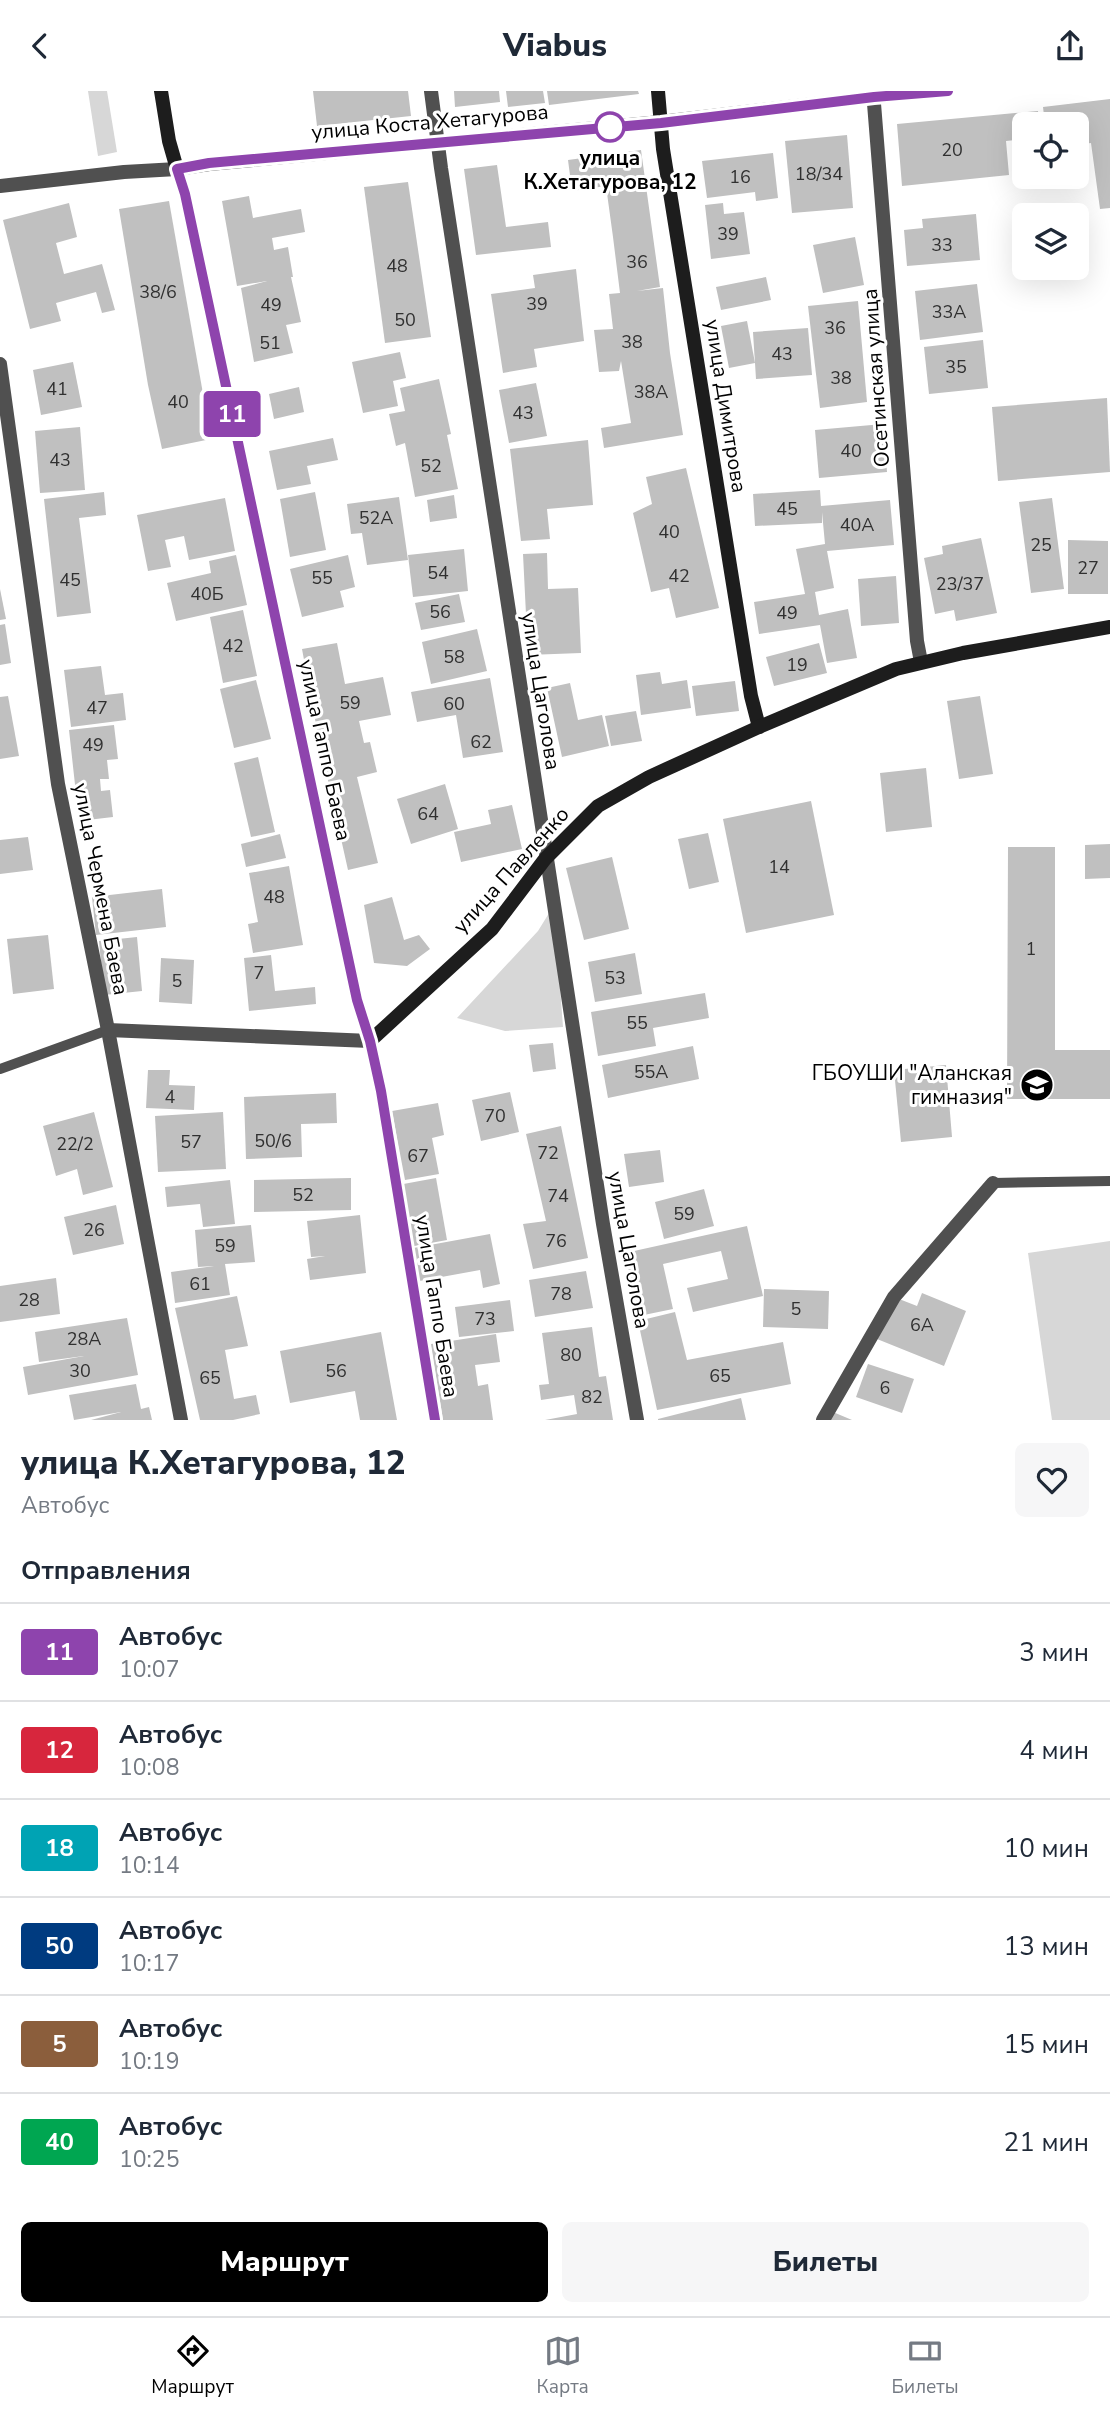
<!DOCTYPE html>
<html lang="ru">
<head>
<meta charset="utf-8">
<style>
  body { margin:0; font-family:"Nunito Sans",sans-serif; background:#f6f6f7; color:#1f2937; height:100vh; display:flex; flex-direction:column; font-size:26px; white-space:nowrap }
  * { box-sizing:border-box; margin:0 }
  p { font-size:23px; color:#747a83 }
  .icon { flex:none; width:38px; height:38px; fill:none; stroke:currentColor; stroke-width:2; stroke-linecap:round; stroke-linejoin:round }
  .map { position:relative; height:1329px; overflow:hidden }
  .side { display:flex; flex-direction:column; background:#fff; flex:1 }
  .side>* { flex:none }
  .badge { padding:0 14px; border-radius:5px; font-size:24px; line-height:46px }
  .buttons { position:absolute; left:1012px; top:21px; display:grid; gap:14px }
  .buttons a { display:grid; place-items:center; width:77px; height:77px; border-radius:10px; background:#fff; box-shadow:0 7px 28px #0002; font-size:35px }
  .map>.badge { position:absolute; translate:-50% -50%; box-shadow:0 0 0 4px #fff }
  h2 { padding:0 21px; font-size:26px; line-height:63px }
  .round { display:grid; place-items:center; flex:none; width:74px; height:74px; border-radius:10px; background:#f6f6f7 }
  .summary { display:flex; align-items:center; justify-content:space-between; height:119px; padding:0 21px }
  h1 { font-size:33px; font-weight:800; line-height:52px }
  .action { display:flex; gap:14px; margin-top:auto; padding:14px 21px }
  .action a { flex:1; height:80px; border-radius:10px; background:#000; color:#fff; font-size:28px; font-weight:800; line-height:80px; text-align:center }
  .action a+a { background:#f6f6f7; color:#1f2937 }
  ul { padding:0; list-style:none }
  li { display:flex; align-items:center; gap:21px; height:98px; padding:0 21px; border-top:2px solid #e0e1e3 }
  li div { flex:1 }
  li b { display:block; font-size:26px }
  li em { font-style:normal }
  li .badge { min-width:77px; font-weight:700; text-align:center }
  header { display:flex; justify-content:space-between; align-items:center; height:91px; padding:0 21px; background:#fff; font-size:32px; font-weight:800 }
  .tab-bar { display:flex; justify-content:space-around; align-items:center; height:98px; border-top:2px solid #e0e1e3; background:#fff; font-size:19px; color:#747a83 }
  .tab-bar a { display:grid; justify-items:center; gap:4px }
  .tab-bar .selected { color:#000 }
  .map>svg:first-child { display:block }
</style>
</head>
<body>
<header><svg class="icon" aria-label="back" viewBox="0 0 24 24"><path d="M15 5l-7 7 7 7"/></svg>Viabus<svg class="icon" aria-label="share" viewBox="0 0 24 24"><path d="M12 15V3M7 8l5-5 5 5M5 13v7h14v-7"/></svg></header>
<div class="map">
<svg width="1110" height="1329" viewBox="0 0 1110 1329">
  <rect width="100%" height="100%" fill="#fff"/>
  <!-- green -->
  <g fill="#d7d7d7">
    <polygon points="88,0 107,0 117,61 98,65"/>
    <polygon points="554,814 563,936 505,940 457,927 538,840"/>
    <polygon points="1110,1150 1110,1329 1052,1329 1028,1162"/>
  </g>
  <!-- building -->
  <g fill="#c0c0c0">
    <polygon points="313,0 408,0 411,25 317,35"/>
    <polygon points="454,0 499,0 500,11 455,16"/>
    <polygon points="506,0 543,0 545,12 508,16"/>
    <polygon points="547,0 638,0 639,3 549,14"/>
    <polygon points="1110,8 1110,117 1100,118 1091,52 1076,54 1076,33 1045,33 1043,16"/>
    <polygon points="1038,20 1039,33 1024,33 1024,48 1006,50 1009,84 902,95 897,33"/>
    <polygon points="847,44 853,117 792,122 785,50"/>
    <polygon points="641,59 660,196 637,200 663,197 670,262 683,344 604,357 601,337 631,332 621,270 619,280 599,281 594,239 613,238 609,203 620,202 613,146 606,95 572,100 568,69"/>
    <polygon points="773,62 778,107 756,110 755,101 707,107 702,70"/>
    <polygon points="497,74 506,136 548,131 551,156 476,164 464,78"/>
    <polygon points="408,91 431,246 385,252 364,96"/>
    <polygon points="249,105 253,127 301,118 305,141 272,147 274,159 288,156 293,186 291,186 301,231 286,234 293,262 254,271 241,197 267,190 237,195 222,110"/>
    <polygon points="169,110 211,348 162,358 148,294 119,118"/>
    <polygon points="69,112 77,146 56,152 64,183 102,173 115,219 102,222 96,201 56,212 61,230 30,238 3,129"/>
    <polygon points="723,112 724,123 744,121 750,163 711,168 705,114"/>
    <polygon points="976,123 980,169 907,175 904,139 923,137 922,128"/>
    <polygon points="855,146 864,194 823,202 813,154"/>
    <polygon points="576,178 584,250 534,258 537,276 503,282 491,203 535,197 533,184"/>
    <polygon points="766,186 771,209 721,219 716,196"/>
    <polygon points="977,193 983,241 920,249 915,200"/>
    <polygon points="858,210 867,311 820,317 808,215"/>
    <polygon points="747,230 755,272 729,277 721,235"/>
    <polygon points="808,237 812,284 756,288 753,241"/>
    <polygon points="983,249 988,297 929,303 924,256"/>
    <polygon points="400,261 406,287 393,290 398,315 363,322 352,271"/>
    <polygon points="73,271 82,316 41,324 33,279"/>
    <polygon points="439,288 451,343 447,344 458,398 415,406 405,352 396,355 389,323 405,320 400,297"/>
    <polygon points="536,292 547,345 509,352 499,299"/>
    <polygon points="299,296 304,321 274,328 269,303"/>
    <polygon points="1107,307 1110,381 998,390 992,316"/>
    <polygon points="883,333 887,381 819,387 815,339"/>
    <polygon points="80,336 85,399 40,402 35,340"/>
    <polygon points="333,347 338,369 307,375 311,393 277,399 269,360"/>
    <polygon points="588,349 593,414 547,418 550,448 521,450 510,358"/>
    <polygon points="686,377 719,517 676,527 669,497 651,501 633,422 652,413 646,386"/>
    <polygon points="820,399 821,415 890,409 894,454 827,460 834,497 815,501 819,524 848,518 857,567 827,572 820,534 759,543 754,511 805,503 796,458 825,453 822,421 822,432 755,435 753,403"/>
    <polygon points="104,401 106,424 79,427 91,522 57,526 44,408"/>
    <polygon points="315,401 326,459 290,466 280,408"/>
    <polygon points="454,404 457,427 430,431 427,409"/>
    <polygon points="399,406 408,469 367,474 362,442 351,443 347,413"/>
    <polygon points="225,407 235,460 189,469 184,445 165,449 171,476 148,480 137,424"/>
    <polygon points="1052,407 1064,498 1031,502 1019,411"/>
    <polygon points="981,447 997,522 956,530 954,519 935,523 924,467 943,463 942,455"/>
    <polygon points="1068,449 1108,450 1108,503 1068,503"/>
    <polygon points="464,458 468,500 413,506 408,464"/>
    <polygon points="547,462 548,498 578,497 581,562 528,564 523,463"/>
    <polygon points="236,464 247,514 176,530 167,492 211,482 209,470"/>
    <polygon points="348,464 355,496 340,500 344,516 302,526 290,478"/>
    <polygon points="896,485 899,532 861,535 858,488"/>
    <polygon points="0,498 6,528 0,529"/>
    <polygon points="459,503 465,531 421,539 415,512"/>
    <polygon points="243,519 257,585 223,592 210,526"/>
    <polygon points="5,533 11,572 0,574 0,534"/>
    <polygon points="477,538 487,580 431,593 422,551"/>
    <polygon points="337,552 345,593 383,586 391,624 359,630 364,652 370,651 377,681 357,686 378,772 348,779 317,640 330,637 317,639 302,558"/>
    <polygon points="819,552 827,582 774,595 766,566"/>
    <polygon points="101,575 105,604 123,602 126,629 71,636 64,579"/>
    <polygon points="660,581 662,593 687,589 691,617 641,624 636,584"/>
    <polygon points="490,587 503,661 463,667 456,624 417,631 411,601"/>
    <polygon points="256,589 271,648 234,657 220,598"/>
    <polygon points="735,590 739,620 696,625 692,595"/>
    <polygon points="570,592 578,629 602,624 609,655 562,666 547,597"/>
    <polygon points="8,605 19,665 0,668 0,606"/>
    <polygon points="980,605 993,683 959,688 947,610"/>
    <polygon points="636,620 642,650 611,655 605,625"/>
    <polygon points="114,634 118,668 107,669 109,688 100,688 101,700 110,699 113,726 79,730 69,639"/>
    <polygon points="258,666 275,741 251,746 234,672"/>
    <polygon points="926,677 932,736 886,741 880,682"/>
    <polygon points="445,693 458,738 411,753 397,708"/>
    <polygon points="811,710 834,824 746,842 723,728"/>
    <polygon points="512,714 522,758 461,771 454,741 491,733 488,719"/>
    <polygon points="708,742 719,791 689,798 678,748"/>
    <polygon points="280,743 286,767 246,776 241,753"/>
    <polygon points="28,746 33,779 0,783 0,749"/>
    <polygon points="1110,753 1110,787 1085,788 1085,754"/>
    <polygon points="1008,756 1055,756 1055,959 1110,959 1110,1008 1007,1008"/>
    <polygon points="612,766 629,838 584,849 566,777"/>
    <polygon points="289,775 303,854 253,862 248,833 258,831 249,782"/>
    <polygon points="162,798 166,836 96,844 92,806"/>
    <polygon points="392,806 404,849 419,844 430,858 407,875 374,872 364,814"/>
    <polygon points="48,844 54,898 13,903 7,848"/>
    <polygon points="137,846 142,900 104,904 99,850"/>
    <polygon points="635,862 642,903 595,911 588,871"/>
    <polygon points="271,864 275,900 315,896 316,913 249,920 244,867"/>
    <polygon points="161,867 194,869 192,913 159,911"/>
    <polygon points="705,902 709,927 653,937 656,955 598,965 591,921"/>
    <polygon points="553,952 556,978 533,981 529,954"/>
    <polygon points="693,955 699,988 608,1007 602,974"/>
    <polygon points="946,974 952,1046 901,1051 894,979"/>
    <polygon points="148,979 170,979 169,994 195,995 194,1019 146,1017"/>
    <polygon points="510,1001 519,1041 481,1050 472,1009"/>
    <polygon points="336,1002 337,1032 301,1033 302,1066 246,1068 244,1006"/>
    <polygon points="438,1012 444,1044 432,1047 439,1083 405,1089 392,1020"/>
    <polygon points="94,1021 113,1096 83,1104 77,1078 56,1085 43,1035"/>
    <polygon points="223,1021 226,1078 158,1081 155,1025"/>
    <polygon points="561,1035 588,1167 533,1178 523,1133 546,1130 526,1043"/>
    <polygon points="660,1059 664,1091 629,1096 624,1063"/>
    <polygon points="351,1087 351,1119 254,1121 254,1089"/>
    <polygon points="436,1087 447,1149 409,1156 398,1094"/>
    <polygon points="230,1089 235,1133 203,1136 200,1113 167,1116 165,1096"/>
    <polygon points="704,1098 714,1135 664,1148 655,1111"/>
    <polygon points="116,1114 124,1153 73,1164 64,1126"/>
    <polygon points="360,1124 366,1182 310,1189 307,1168 325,1165 311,1166 307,1130"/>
    <polygon points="251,1134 255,1171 225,1173 230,1204 175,1212 171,1181 214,1175 198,1176 195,1139"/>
    <polygon points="747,1135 763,1205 693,1221 687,1197 728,1188 721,1160 663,1173 673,1218 639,1225 625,1162"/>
    <polygon points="490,1143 500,1193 483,1197 480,1179 414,1191 408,1158"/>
    <polygon points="586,1180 593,1217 535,1226 529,1189"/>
    <polygon points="56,1187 60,1223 0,1231 0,1195"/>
    <polygon points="764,1198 829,1200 828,1238 763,1236"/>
    <polygon points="922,1202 966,1220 944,1275 877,1248 894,1206 917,1215"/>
    <polygon points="237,1205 248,1255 225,1259 234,1308 256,1304 260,1323 233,1329 200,1329 175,1217"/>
    <polygon points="510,1209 514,1240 459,1246 455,1216"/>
    <polygon points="675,1221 687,1269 783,1251 791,1293 657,1319 638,1230"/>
    <polygon points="127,1227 138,1284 28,1304 23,1276 84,1265 39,1271 35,1241"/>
    <polygon points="592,1236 599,1286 606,1285 613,1329 545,1329 577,1323 574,1304 541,1309 539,1294 549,1293 542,1242"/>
    <polygon points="381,1241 397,1329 360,1329 355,1300 290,1312 280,1260"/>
    <polygon points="496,1243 500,1271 475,1274 478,1295 488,1293 493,1329 443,1329 431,1253"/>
    <polygon points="868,1273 914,1288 902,1322 856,1306"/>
    <polygon points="136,1293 141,1318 149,1316 152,1329 91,1329 121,1321 74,1329 69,1304"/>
    <polygon points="741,1307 746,1329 658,1329 658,1328"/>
    <polygon points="833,1321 852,1329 830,1329"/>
  </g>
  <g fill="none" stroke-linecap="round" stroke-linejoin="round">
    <!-- service -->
    <g stroke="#505050" stroke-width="10">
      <polyline points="0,978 108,939"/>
      <polyline points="993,1092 1110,1090"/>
    </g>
    <!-- minor -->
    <g stroke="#505050" stroke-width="14">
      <polyline points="431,0 441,77 603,1133 637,1329"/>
      <polyline points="873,0 917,550 921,571"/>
      <polyline points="0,95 124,81 177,78"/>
      <polyline points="0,273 58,693 108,939 181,1329"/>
      <polyline points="108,939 370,950"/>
      <polyline points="823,1329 894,1206 993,1092"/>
    </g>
    <!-- tertiary -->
    <polyline stroke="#505050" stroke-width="14" points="177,78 185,103 357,909 370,950"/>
    <!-- secondary -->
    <g stroke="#1d1d1d" stroke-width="14">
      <polyline points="161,0 169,50 177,78 209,73 661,31 874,6 948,0"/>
      <polyline points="658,0 663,58 751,605 759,636"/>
      <polyline points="435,1329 381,1000 370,950 492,838 545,768 598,715 649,686 759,636 896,578 963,562 1110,536"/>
    </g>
  </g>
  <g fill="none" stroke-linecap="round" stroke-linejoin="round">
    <defs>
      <polyline id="line" points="435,1329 381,1000 370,950 357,909 185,103 177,78 209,72 661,32 874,6 948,0"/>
    </defs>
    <!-- line casing -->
    <use href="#line" stroke="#fff" stroke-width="16"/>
    <!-- line -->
    <use href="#line" stroke="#8e44ad" stroke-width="10"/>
  </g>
  <!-- icons -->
  <defs>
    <symbol id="school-disc" viewBox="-11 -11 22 22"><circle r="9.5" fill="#000" stroke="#fff"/><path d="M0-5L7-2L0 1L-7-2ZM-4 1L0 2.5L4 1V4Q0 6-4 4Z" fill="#fff"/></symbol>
  </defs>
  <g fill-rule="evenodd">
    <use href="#school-disc" x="1018" y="975" width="38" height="38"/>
  </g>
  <!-- markers -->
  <circle fill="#fff" stroke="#8e44ad" stroke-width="3.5" cx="610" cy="36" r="14"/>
  <g text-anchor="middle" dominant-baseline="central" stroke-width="6" stroke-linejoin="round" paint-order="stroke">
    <!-- number labels -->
    <g font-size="18" fill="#303030">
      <text x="952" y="59">20</text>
      <text x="819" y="83">18/34</text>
      <text x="740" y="86">16</text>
      <text x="728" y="143">39</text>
      <text x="942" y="154">33</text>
      <text x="637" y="171">36</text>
      <text x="397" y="175">48</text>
      <text x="158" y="201">38/6</text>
      <text x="537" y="213">39</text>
      <text x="271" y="214">49</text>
      <text x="949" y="221">33A</text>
      <text x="405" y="229">50</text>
      <text x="835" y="237">36</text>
      <text x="632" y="251">38</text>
      <text x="270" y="252">51</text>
      <text x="782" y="263">43</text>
      <text x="956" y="276">35</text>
      <text x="841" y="287">38</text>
      <text x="57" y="298">41</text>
      <text x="651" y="301">38А</text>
      <text x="178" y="311">40</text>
      <text x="523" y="322">43</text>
      <text x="851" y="360">40</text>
      <text x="60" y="369">43</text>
      <text x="431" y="375">52</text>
      <text x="787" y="418">45</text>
      <text x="376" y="427">52А</text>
      <text x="857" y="434">40А</text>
      <text x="669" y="441">40</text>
      <text x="1041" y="454">25</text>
      <text x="1088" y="477">27</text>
      <text x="438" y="482">54</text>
      <text x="679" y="485">42</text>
      <text x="322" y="487">55</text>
      <text x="70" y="489">45</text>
      <text x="960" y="493">23/37</text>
      <text x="207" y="503">40Б</text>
      <text x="440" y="521">56</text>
      <text x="787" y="522">49</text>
      <text x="233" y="555">42</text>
      <text x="454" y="566">58</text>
      <text x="797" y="574">19</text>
      <text x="350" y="612">59</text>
      <text x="454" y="613">60</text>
      <text x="97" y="617">47</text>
      <text x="481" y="651">62</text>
      <text x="93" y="654">49</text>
      <text x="428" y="723">64</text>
      <text x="779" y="776">14</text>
      <text x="274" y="806">48</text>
      <text x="1031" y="858">1</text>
      <text x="259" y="882">7</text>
      <text x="615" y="887">53</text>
      <text x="177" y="890">5</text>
      <text x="637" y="932">55</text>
      <text x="651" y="981">55А</text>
      <text x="170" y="1006">4</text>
      <text x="495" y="1025">70</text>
      <text x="273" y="1050">50/6</text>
      <text x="191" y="1051">57</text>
      <text x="75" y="1053">22/2</text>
      <text x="548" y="1062">72</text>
      <text x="418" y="1065">67</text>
      <text x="303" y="1104">52</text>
      <text x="558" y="1105">74</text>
      <text x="684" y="1123">59</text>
      <text x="94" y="1139">26</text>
      <text x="556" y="1150">76</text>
      <text x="225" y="1155">59</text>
      <text x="200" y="1193">61</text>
      <text x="561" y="1203">78</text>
      <text x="29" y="1209">28</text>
      <text x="796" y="1218">5</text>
      <text x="485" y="1228">73</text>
      <text x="922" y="1234">6А</text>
      <text x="84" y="1248">28А</text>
      <text x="571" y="1264">80</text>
      <text x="80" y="1280">30</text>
      <text x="336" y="1280">56</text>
      <text x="720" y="1285">65</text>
      <text x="210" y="1287">65</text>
      <text x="885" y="1297">6</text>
      <text x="592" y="1306">82</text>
    </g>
    <!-- street labels -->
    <g font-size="21" fill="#000" stroke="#fff">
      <text transform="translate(430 31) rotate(-5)">улица Коста Хетагурова</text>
      <text transform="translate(876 287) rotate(-94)">Осетинская улица</text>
      <text transform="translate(726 315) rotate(81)">улица Димитрова</text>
      <text transform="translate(541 600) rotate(81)">улица Цаголова</text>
      <text transform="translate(325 659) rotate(78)">улица Гаппо Баева</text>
      <text transform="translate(511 779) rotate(-48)">улица Павленко</text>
      <text transform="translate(101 798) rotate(79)">улица Чермена Баева</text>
      <text transform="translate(629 1159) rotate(80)">улица Цаголова</text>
      <text transform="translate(437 1215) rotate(81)">улица Гаппо Баева</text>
    </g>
    <!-- stop labels -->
    <g font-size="21" font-weight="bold" fill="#000" stroke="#fff">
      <text x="610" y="67">улица<tspan x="610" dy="24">К.Хетагурова, 12</tspan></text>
    </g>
    <!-- poi labels -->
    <g font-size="21" fill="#000" stroke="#fff" text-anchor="end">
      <text x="1012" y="982">ГБОУШИ "Аланская<tspan x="1012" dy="24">гимназия"</tspan></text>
    </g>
  </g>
</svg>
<div class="buttons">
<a><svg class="icon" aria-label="locate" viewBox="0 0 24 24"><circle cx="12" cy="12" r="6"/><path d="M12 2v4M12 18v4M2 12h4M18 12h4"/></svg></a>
<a><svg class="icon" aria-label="layers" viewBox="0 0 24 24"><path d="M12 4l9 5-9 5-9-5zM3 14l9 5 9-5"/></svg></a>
</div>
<b class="badge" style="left:232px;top:323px;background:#8e44ad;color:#fff">11</b>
</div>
<section class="side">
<div class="summary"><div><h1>улица К.Хетагурова, 12</h1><p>Автобус</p></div><a class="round"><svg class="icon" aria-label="heart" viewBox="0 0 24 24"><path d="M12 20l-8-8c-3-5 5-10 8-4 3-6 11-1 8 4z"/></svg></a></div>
<h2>Отправления</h2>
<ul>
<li><span class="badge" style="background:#8e44ad;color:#fff">11</span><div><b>Автобус</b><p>10:07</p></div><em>3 мин</em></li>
<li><span class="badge" style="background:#d7263d;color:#fff">12</span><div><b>Автобус</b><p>10:08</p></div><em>4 мин</em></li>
<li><span class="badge" style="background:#00a3b4;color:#fff">18</span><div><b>Автобус</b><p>10:14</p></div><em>10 мин</em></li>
<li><span class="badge" style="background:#003b80;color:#fff">50</span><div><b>Автобус</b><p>10:17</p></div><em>13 мин</em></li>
<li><span class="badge" style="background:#8b5e3c;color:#fff">5</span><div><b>Автобус</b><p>10:19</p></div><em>15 мин</em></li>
<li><span class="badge" style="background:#00a651;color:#fff">40</span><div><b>Автобус</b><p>10:25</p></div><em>21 мин</em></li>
</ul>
<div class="action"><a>Маршрут</a><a>Билеты</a></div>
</section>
<nav class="tab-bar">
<a class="selected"><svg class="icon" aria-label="directions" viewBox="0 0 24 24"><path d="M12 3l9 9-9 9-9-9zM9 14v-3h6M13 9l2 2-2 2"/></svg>Маршрут</a>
<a><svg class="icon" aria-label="map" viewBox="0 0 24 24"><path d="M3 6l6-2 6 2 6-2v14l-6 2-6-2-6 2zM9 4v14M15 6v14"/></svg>Карта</a>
<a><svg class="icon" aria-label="tickets" viewBox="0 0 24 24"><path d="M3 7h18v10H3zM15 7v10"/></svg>Билеты</a>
</nav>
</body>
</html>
